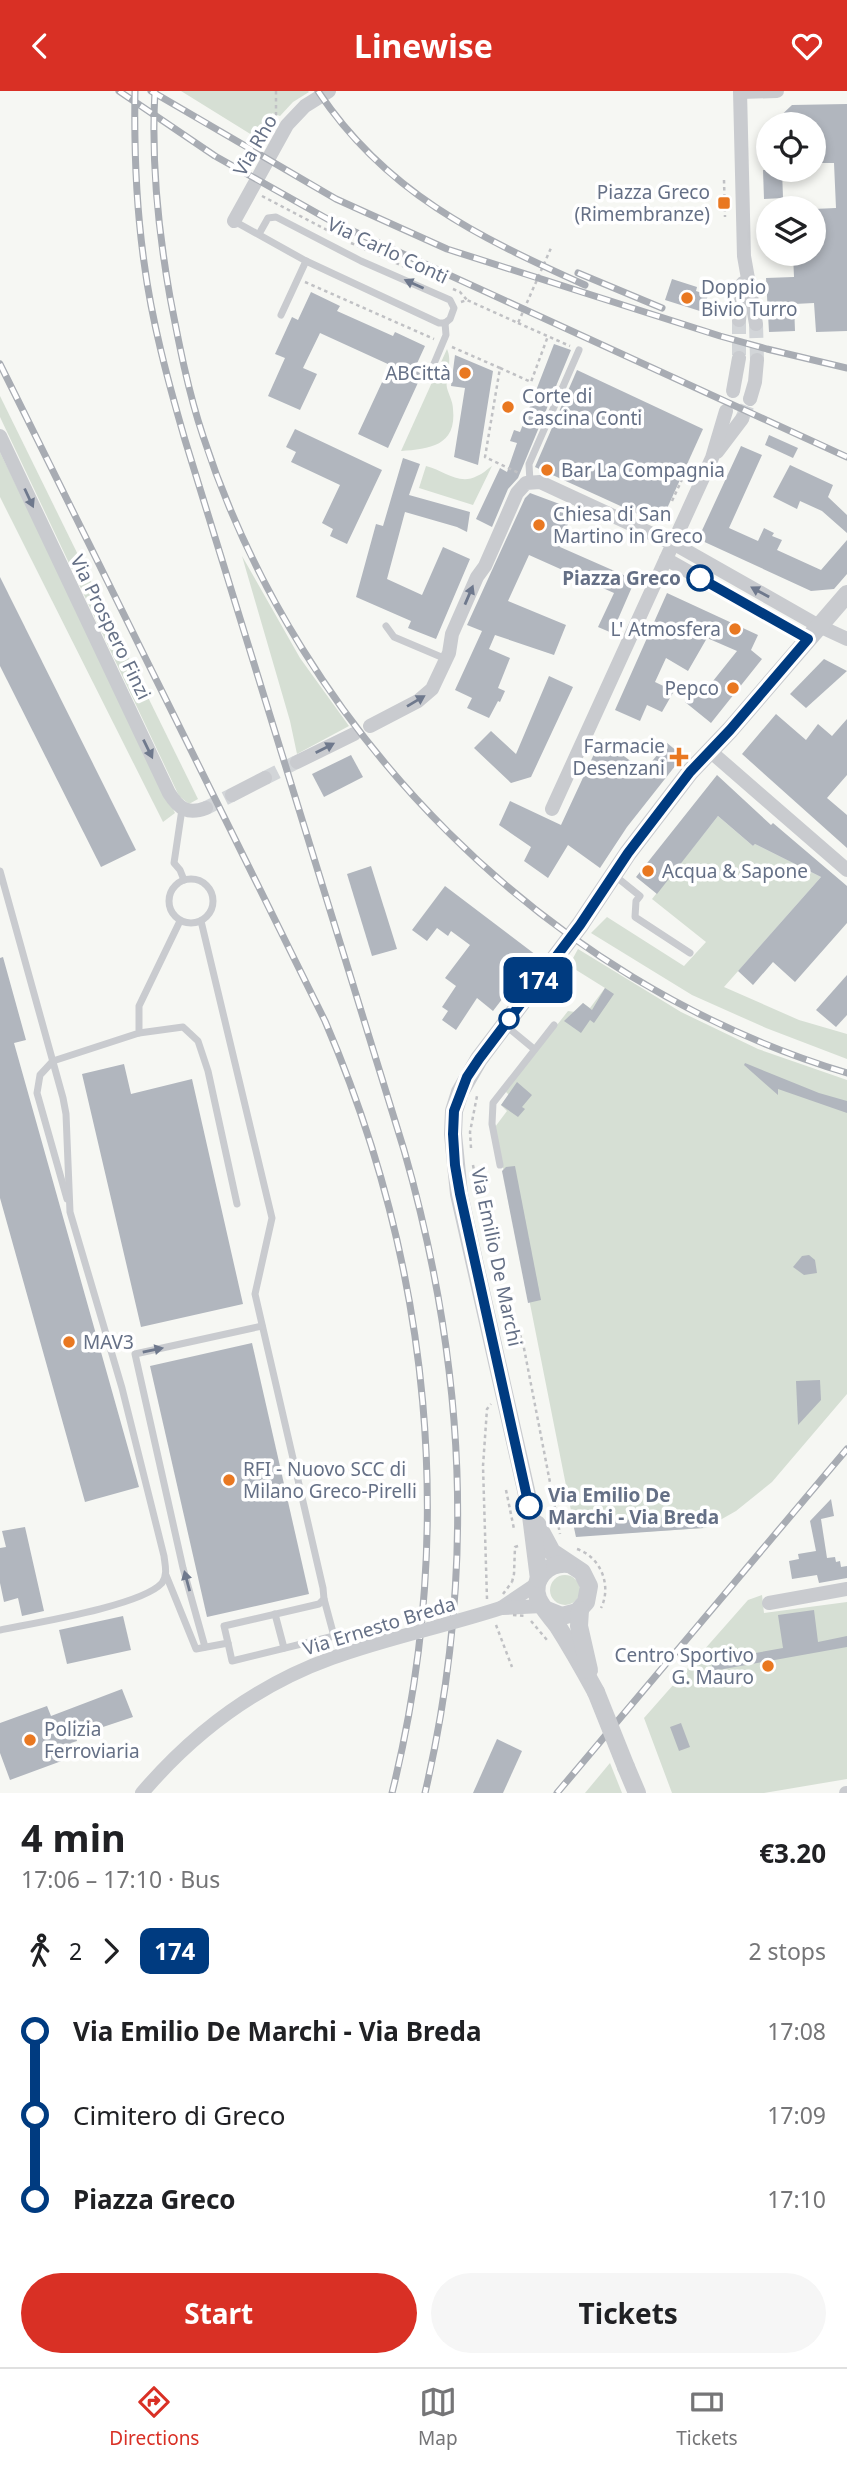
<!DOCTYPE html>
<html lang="en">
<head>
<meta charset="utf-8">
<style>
  body { margin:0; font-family:"Noto Sans",sans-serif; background:#f6f6f6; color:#202124; height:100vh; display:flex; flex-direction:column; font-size:26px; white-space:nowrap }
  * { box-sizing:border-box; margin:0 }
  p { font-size:23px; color:#757577 }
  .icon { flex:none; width:38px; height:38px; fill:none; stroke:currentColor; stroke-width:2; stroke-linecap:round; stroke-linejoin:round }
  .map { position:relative; height:1702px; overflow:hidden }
  .panel { display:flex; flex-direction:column; background:#fff; flex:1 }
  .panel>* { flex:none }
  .badge { padding:0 14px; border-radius:10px; font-size:24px; line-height:46px }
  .controls { position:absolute; left:756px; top:21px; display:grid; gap:14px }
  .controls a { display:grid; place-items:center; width:70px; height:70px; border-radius:50%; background:#fff; box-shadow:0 4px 10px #0003; font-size:35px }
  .map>.badge { position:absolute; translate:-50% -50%; box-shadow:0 0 0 4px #fff }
  .legs { display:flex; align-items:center; gap:10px; height:77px; padding:0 21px; font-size:23px }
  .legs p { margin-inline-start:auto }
  .head { display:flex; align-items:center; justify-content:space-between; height:119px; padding:0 21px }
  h1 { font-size:38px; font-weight:700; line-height:52px }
  .button { display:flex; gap:14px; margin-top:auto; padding:14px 21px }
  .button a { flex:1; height:80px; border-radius:42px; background:#d93025; color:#fff; font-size:28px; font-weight:700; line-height:80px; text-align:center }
  .button a+a { background:#f6f6f6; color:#202124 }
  ul { padding:0 21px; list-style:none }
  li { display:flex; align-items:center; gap:24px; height:84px; font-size:26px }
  li i { display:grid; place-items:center; width:10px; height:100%; margin:0 9px; background:currentColor }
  li i::after { content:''; width:18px; height:18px; margin:-9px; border:5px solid; border-radius:50%; background:#fff }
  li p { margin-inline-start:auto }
  li:first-child i { background:linear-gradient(#0000 50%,currentColor 0) }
  li:last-child i { background:linear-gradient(currentColor 50%,#0000 0) }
  header { display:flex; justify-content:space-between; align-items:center; height:91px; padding:0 21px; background:#d93025; color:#fff; font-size:32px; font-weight:700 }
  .dock { display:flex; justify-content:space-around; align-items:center; height:98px; border-top:2px solid #e0e0e0; background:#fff; font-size:19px; color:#757577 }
  .dock a { display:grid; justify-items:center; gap:4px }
  .dock .on { color:#d93025 }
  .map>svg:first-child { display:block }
</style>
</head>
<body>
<header><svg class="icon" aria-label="back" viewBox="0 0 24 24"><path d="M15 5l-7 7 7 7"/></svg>Linewise<svg class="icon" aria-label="heart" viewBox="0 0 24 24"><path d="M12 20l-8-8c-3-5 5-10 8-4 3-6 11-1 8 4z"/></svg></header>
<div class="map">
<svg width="847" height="1702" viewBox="0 0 847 1702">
  <rect width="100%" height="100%" fill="#f6f7f3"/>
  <!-- green -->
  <g fill="#d6dfd4">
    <polygon points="181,0 308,0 309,1 293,11 280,25 272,22 265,52"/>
    <path d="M 447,258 C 453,272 445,283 447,297 C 449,304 453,311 453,318 C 457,355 429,358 401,360 Z"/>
    <polygon points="0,305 198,708 189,713 179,705 0,326"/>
    <polygon points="0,361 175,722 163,731 0,406"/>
    <path d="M 426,375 C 443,379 459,395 477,385 C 483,383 487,378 492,375 L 473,414 L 419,397 Z"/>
    <polygon points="242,465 300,567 349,635 297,663 290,630"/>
    <polygon points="718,725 753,755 755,753 821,786 724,896 799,929 847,943 847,968 766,937 692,904 591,842 607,826 684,875 706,851 652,808"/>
    <polygon points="578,858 681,921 758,958 847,989 847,1303 772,1391 736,1420 706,1437 576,1445 495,1036 507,1020 501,1014 509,1004 505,1000 568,920 575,921 583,912 590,917 605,897 573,877 572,869"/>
    <circle cx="565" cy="1499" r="15"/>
    <polygon points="762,1504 764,1522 847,1511 847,1688 764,1702 672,1702 644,1627 748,1509"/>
    <polygon points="610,1672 622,1702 585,1702"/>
  </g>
  <!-- building -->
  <g fill="#b1b6be">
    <polygon points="847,13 847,240 816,241 814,212 794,213 795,240 769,241 766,187 794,186 793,163 814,163 814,118 836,117 834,72 814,72 814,33 772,33 792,14"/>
    <polygon points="763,79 782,79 783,107 764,108"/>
    <polygon points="672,188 697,196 696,200 708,204 703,221 665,209"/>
    <polygon points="311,201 340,215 337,220 393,245 395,241 425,255 414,279 422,283 388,357 358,343 390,274 320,242 303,277 317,283 300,319 268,305 285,267 275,263 292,226 298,229"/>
    <polygon points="554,253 571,259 518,387 508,398 492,436 476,428 500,377 507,381 517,352 510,350 514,339 520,341"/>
    <polygon points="455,264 493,280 478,374 454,366 465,297 451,295"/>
    <polygon points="577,279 703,338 660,433 535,376"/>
    <polygon points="295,338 382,379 347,453 330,445 333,438 322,432 340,394 291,371 296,361 286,356"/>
    <polygon points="769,344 798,357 793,367 765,354"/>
    <polygon points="741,355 762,364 729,437 758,450 764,437 774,442 772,445 782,449 777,459 821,479 847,449 847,483 834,498 811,500 698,448"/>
    <polygon points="403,367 420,373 409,404 470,421 467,441 457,436 405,421 387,488 422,504 443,456 470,468 436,548 408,537 411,530 356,506 376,433 383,435"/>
    <polygon points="790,374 833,394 828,406 847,424 847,442 822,420 800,410 797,418 773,406"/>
    <polygon points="530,402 573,418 560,456 635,489 612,542 598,536 614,502 529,464 508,510 566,534 554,564 495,544 489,558 510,567 498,597 505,600 500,611 498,610 489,627 467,617 472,607 455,599 482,540 467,534 525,407"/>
    <polygon points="0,486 136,759 101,776 0,575"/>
    <polygon points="667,502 758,544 751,559 762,568 711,632 685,611 699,595 705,600 737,560 707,547 688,580 666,567 655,591 674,600 662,621 647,614 640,630 615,619"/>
    <polygon points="824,568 847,580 806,617 790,603"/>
    <polygon points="549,585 573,596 531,686 511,692 474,657 491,640 516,663"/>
    <polygon points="776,623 806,649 818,633 832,645 847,628 847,684 827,707 847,724 847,757 742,663"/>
    <polygon points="601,648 644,680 667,652 683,665 627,736 600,777 568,754 548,787 524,770 531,756 499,734 510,710 561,734"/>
    <polygon points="351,664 363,686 324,706 312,683"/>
    <polygon points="717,684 771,734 773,732 847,795 847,832 795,891 773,871 753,894 738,880 821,786 755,753 753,755 718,725 657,803 636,786"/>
    <polygon points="371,775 397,858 372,865 347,783"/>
    <polygon points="445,795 536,864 493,920 477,907 456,939 442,929 448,920 442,916 456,895 445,887 470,854 451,840 448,845 437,837 427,850 412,839"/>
    <polygon points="3,866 26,949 14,952 139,1396 85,1411 0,1107 0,867"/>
    <polygon points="847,884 847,924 836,936 816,919"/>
    <polygon points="605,897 614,903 594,932 590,929 581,942 564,930 583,912 592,919"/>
    <polygon points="745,972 819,1002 847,1010 847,1022 778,998 778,1004 744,974"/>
    <polygon points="124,973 131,1003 192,988 243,1213 141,1236 82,983"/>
    <polygon points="517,991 532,1004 522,1016 525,1018 518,1026 501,1014"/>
    <polygon points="515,1075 541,1209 528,1212 502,1080 506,1076"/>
    <polygon points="809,1164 815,1169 817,1182 804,1184 793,1176 802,1165"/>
    <polygon points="252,1252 309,1503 207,1526 150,1275"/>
    <polygon points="820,1289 821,1309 798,1334 796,1290"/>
    <polygon points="831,1408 834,1425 821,1428 827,1467 835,1466 836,1471 840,1470 841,1476 847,1475 847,1487 819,1492 817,1484 792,1488 789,1470 799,1468 798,1463 816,1460 810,1430"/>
    <polygon points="702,1424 703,1437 576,1446 573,1432"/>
    <polygon points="25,1436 44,1520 22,1525 18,1507 4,1511 0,1492 0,1457 6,1456 2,1440"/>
    <polygon points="814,1519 818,1551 847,1545 847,1556 713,1580 711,1570 783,1557 778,1524"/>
    <polygon points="123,1525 131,1559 67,1573 59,1539"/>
    <polygon points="122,1598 133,1626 76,1645 77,1650 71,1652 73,1657 64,1660 67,1668 10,1689 0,1662 0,1632 47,1615 51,1625"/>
    <polygon points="681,1632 690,1656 679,1660 670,1636"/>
    <polygon points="497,1648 522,1660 503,1702 473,1702"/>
  </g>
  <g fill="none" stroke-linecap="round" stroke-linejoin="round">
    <!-- minor-tunnel -->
    <g stroke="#d2d5d8" stroke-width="14" stroke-dasharray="14 7" stroke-linecap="butt">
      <polyline points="739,229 739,267"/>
      <polyline points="756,233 757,269"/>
      <polyline points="742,328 750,308"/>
      <polyline points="265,687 297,671"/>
      <polyline points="206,717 232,704"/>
    </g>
    <!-- path -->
    <g stroke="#c0c1c4" stroke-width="2.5" stroke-dasharray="3.5 3.5" stroke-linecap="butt">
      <polyline points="276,0 276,25"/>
      <polyline points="724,89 725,126"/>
      <polyline points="262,105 346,149"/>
      <polyline points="351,152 425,185"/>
      <polyline points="305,191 434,248"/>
      <polyline points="453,198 460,201 467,209"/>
      <polyline points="461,211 467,209 518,232 551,157"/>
      <polyline points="518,232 570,255"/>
      <polyline points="452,256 500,277 485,366 519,382"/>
      <polyline points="500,277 531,291 548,245"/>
      <polyline points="672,410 685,382"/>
      <polyline points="471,1057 470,1041 477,1005"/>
      <polyline points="473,1074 485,1140"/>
      <polyline points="503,1221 520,1244 523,1252 560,1443"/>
      <polyline points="506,1399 514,1438"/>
      <path d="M 577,1458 C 601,1466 612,1495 601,1517"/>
      <polyline points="512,1491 514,1483 515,1456 521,1454"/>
      <polyline points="487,1508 483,1375 487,1318 491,1313"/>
      <polyline points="531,1530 547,1549"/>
      <polyline points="496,1534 512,1576"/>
    </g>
    <!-- service -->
    <g stroke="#c9cbcf" stroke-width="7">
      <polyline points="234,130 306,170 439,232 445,232"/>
      <polyline points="259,143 268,127 276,126 361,170 450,209 454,217 450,228 445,232"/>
      <polyline points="281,224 306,170"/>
      <polyline points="428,287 446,244 445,232"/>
      <polyline points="530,391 529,373 579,259"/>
      <polyline points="386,535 394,546 446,568"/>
      <polyline points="182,718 174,772 180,779 184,789"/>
      <path d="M 0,780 L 63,1007 L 66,1023 L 70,1121 L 122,1297 L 164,1465 C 165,1474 168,1484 162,1492 C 141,1515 34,1532 0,1539"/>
      <polyline points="614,784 640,805 636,810 635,826 690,862"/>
      <circle cx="191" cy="810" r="22"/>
      <polyline points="505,934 534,958"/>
      <polyline points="139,942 183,936 198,950 208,980 237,1113"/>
      <polyline points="500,1074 492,1033 493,1012 554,934"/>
      <polyline points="67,1108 37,1002 40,984 53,970 139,942 139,915 180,830"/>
      <polyline points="166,1484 196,1558 228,1552 224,1535 319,1513 324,1508 323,1497 255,1203 272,1127 201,830"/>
      <polyline points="275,1523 284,1557"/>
      <polyline points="228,1552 232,1570 334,1545 324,1508"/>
      <polyline points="205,1556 183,1477 135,1263 262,1235"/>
    </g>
    <!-- minor -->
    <g stroke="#c9cbcf" stroke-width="14">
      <polyline points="740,0 744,165 756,233"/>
      <polyline points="740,1 777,0"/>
      <polyline points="234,130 287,34 305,15 329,0"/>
      <polyline points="739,229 743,192"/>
      <polyline points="733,300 739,267"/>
      <polyline points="750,308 755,291 757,269"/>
      <path d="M 0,345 L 169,702 C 179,718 188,724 206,717"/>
      <polyline points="717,361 742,328"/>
      <polyline points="666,468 808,548"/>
      <polyline points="370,635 418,610 432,598 449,562 452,543 477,486 485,475 517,402 526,392 540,391 678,455 819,535 847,548"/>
      <polyline points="710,660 847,779"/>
      <polyline points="297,671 354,643"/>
      <polyline points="232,704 265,687"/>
      <polyline points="552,718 712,367 726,320"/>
      <polyline points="769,1512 847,1498"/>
      <polyline points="501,1517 538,1492"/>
      <polyline points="503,1517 542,1515"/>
      <polyline points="846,1702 847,1702"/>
    </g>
    <!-- tertiary -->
    <g stroke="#c9cbcf" stroke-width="18">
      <polyline points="537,1433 552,1461 582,1481 589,1495 586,1511 577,1521 562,1525 547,1519"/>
      <path d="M 568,1473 C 549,1471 531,1487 538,1507 C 542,1517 551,1526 557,1534 C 571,1556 584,1579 596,1601"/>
      <polyline points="539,1488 530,1417 459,1103 453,1043 454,1020 460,1001 479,968 580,834 628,762 690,681 730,639 847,503"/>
      <polyline points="580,1519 579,1535 589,1579"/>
      <polyline points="626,1676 637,1702"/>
    </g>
    <defs>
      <g id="rail">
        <polyline points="119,0 215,65 331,130 847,366"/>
        <path d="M 135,0 C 134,57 136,114 144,171 C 152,232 168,290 185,349 L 404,1059 C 466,1276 476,1482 425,1702"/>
        <polyline points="151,0 336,108 447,158 720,245 767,258 847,277"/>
        <path d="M 155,0 C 151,69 158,138 170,206 C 179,253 188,300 203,345 C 300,643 545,891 847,982"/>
        <path d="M 318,0 C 385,101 478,146 585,194"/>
        <polyline points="578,182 662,217"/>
        <path d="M 0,273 L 325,930 C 431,1177 457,1440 392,1702"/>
        <polyline points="557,1702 847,1358"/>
      </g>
    </defs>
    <!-- rail casing -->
    <use href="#rail" stroke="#a8acb3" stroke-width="7"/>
    <!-- rail -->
    <use href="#rail" stroke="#fff" stroke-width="4.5" stroke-dasharray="13" stroke-linecap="butt"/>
    <!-- path-bridge -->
    <g stroke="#c0c1c4" stroke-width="2.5" stroke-dasharray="3.5 3.5" stroke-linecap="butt">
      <polyline points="503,1503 512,1491"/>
      <polyline points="513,1524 526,1525"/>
    </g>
    <!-- minor-bridge -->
    <path stroke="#c9cbcf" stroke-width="14" d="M 142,1702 C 194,1641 257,1594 332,1567 C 386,1547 446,1535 501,1517"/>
    <!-- tertiary-bridge -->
    <polyline stroke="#c9cbcf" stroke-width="18" points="596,1601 626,1676"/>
  </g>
  <!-- one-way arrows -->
  <defs><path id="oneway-solid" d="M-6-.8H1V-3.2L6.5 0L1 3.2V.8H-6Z" transform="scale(1.75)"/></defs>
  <g fill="#6f798d">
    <use href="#oneway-solid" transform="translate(414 193) rotate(-156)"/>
    <use href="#oneway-solid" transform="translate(29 407) rotate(65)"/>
    <use href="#oneway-solid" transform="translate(760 501) rotate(-151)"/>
    <use href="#oneway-solid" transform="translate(469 504) rotate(-67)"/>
    <use href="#oneway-solid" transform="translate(416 610) rotate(-31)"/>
    <use href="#oneway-solid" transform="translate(325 657) rotate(-27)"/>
    <use href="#oneway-solid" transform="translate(148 658) rotate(64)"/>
    <use href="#oneway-solid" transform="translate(153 1259) rotate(-12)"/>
    <use href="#oneway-solid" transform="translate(187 1490) rotate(-105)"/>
  </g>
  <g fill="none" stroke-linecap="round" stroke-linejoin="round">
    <defs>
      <polyline id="line-1" points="529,1415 460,1103 455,1074 453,1043 454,1020 467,986 479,968 580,834 628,762 690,681 730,639 808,548 700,487"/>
    </defs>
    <!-- line-1 casing -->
    <use href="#line-1" stroke="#fff" stroke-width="16"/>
    <!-- line-1 -->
    <use href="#line-1" stroke="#003b80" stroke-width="10"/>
  </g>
  <!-- markers -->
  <g fill="#e97821" stroke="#fff" stroke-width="2.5">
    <rect x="717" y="105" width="14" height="14" rx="3.5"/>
    <circle cx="687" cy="207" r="7"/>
    <circle cx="465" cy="282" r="7"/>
    <circle cx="508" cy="316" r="7"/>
    <circle cx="547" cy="379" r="7"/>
    <circle cx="539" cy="434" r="7"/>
    <circle cx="735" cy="538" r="7"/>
    <circle cx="733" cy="597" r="7"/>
    <path d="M675.5 655.5h7v7h7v7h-7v7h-7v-7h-7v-7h7z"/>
    <circle cx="648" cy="780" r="7"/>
    <circle cx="69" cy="1251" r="7"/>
    <circle cx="229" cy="1389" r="7"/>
    <circle cx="768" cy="1575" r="7"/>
    <circle cx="30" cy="1649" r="7"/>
  </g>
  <g fill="#fff" stroke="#003b80" stroke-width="3.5">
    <circle cx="700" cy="487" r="12"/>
    <circle cx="509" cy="928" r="9"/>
    <circle cx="529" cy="1415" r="12"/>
  </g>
  <g text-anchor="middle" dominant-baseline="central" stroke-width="7" stroke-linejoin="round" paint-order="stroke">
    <!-- street labels -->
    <g font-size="19" fill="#657086" stroke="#fff">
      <text transform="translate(255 54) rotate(-60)">Via Rho</text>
      <text transform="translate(388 159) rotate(25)">Via Carlo Conti</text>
      <text transform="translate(111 536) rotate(64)">Via Prospero Finzi</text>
      <text transform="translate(497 1166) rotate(78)">Via Emilio De Marchi</text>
      <text transform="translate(379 1535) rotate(-17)">Via Ernesto Breda</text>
    </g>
    <!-- poi labels -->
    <g font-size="19" fill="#657086" stroke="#fff" text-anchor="start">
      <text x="710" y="101" text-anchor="end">Piazza Greco<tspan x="710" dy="22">(Rimembranze)</tspan></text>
      <text x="701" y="196">Doppio<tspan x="701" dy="22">Bivio Turro</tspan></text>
      <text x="451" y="282" text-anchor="end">ABCittà</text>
      <text x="522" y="305">Corte di<tspan x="522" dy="22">Cascina Conti</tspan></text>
      <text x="561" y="379">Bar La Compagnia</text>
      <text x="553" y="423">Chiesa di San<tspan x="553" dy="22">Martino in Greco</tspan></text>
      <text x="721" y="538" text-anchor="end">L' Atmosfera</text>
      <text x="719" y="597" text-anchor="end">Pepco</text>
      <text x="665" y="655" text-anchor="end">Farmacie<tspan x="665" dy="22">Desenzani</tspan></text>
      <text x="662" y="780">Acqua &amp; Sapone</text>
      <text x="83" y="1251">MAV3</text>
      <text x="243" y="1378">RFI - Nuovo SCC di<tspan x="243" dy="22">Milano Greco-Pirelli</tspan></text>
      <text x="754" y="1564" text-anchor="end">Centro Sportivo<tspan x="754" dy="22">G. Mauro</tspan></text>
      <text x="44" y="1638">Polizia<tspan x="44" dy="22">Ferroviaria</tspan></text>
    </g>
    <!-- stop labels -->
    <g font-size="19" font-weight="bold" fill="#657086" stroke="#fff" text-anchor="end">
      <text x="681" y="487">Piazza Greco</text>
      <text x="548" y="1404" text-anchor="start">Via Emilio De<tspan x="548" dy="22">Marchi - Via Breda</tspan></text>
    </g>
  </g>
</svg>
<div class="controls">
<a><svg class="icon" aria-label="locate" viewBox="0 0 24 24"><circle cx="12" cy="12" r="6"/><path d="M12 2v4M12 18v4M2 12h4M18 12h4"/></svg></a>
<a><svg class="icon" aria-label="layers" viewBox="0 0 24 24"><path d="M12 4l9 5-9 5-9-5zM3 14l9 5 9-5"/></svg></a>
</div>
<b class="badge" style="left:538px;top:889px;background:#003b80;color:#fff">174</b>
</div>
<section class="panel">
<div class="head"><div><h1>4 min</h1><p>17:06 – 17:10 · Bus</p></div><b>€3.20</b></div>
<div class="legs"><svg class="icon" aria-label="walk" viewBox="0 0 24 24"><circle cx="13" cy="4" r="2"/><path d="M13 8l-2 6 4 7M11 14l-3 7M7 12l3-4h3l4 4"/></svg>2<svg class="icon" aria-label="forward" viewBox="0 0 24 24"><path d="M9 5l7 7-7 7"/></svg><b class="badge" style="background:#003b80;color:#fff">174</b><p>2 stops</p></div>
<ul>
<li><i style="color:#003b80"></i><b>Via Emilio De Marchi - Via Breda</b><p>17:08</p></li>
<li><i style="color:#003b80"></i><span>Cimitero di Greco</span><p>17:09</p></li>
<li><i style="color:#003b80"></i><b>Piazza Greco</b><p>17:10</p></li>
</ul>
<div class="button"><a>Start</a><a>Tickets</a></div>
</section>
<nav class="dock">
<a class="on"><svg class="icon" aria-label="directions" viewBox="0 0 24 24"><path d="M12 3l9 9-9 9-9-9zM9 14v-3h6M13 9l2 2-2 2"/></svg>Directions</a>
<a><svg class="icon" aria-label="map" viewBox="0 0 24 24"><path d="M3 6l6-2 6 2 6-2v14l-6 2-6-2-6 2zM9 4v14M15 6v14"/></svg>Map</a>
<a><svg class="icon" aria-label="tickets" viewBox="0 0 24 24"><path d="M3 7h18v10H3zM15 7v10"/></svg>Tickets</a>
</nav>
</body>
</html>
